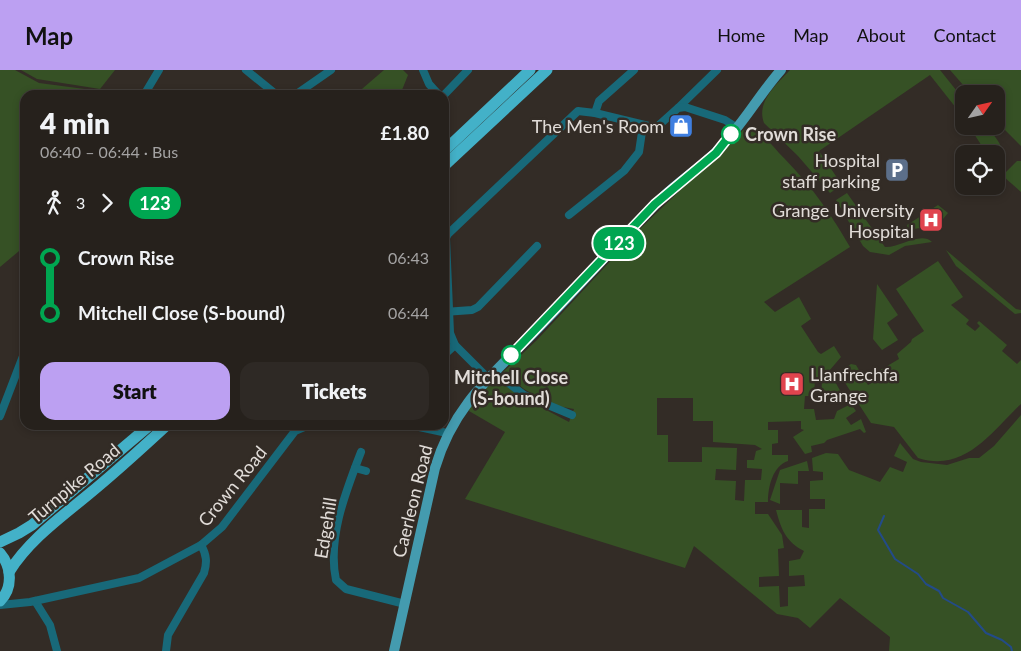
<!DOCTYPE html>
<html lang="en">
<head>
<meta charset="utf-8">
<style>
  body { margin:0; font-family:Lato,sans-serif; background:#2e2925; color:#f1f3f6; height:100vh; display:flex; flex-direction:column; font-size:19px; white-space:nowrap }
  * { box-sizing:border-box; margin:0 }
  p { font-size:16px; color:#a4a3a3 }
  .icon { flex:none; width:28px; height:28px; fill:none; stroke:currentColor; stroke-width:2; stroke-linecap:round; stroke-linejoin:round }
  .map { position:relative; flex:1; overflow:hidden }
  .side { position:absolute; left:20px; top:20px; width:429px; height:340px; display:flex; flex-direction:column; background:#26211c; border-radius:15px; box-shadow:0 2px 8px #0003,0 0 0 1px #423e3b }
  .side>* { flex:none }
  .badge { padding:0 10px; border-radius:16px; font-size:18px; line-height:32px }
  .needle { width:32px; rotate:56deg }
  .fabs { position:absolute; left:955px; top:15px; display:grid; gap:10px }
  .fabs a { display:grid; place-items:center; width:50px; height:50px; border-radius:10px; background:#26211c; box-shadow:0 2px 8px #0003,0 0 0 1px #423e3b; font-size:25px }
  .map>.badge { position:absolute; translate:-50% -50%; box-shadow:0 0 0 2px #fff }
  .legs { display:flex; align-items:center; gap:8px; height:55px; padding:0 20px; font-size:16px }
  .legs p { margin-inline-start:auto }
  .summary { display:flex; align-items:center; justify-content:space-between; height:85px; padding:0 20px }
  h1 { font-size:28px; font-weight:800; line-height:38px }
  .action { display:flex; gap:10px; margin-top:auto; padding:10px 20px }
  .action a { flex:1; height:58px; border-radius:15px; background:#bca0f2; color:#111; font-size:20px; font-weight:800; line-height:58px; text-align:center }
  .action a+a { background:#2e2925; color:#f1f3f6 }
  ul { padding:0 20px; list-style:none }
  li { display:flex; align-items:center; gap:18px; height:55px; font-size:19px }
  li i { display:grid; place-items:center; width:8px; height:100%; margin:0 6px; background:currentColor }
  li i::after { content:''; width:12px; height:12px; margin:-6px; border:4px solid; border-radius:50%; background:#26211c }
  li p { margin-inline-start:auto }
  li:first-child i { background:linear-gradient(#0000 50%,currentColor 0) }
  li:last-child i { background:linear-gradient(currentColor 50%,#0000 0) }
  header { display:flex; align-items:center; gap:30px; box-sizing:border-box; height:70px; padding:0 25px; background:#bca0f2; color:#111 }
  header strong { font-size:24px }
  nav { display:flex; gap:28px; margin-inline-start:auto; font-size:18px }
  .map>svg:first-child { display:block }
</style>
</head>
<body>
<header>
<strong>Map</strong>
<nav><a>Home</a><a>Map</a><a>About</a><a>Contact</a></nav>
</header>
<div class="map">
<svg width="1021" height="581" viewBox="0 0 1021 581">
  <rect width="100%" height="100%" fill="#332c26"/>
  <!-- green -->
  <g fill="#365125" fill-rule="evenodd">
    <polygon points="0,0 15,0 39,13 100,21 97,25 25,25 25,176 0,197"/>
    <polygon points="21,0 115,0 100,19 37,9"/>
    <polygon points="384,0 403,0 408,5 400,25 355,25"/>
    <path d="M 790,0 L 940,0 L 964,30 L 964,48 L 930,5 L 819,81 L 842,115 L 830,123 L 798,86 L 764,53 C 756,32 776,15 790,0 Z"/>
    <polygon points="950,0 1021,0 1021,76 996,51 996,24 971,24"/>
    <path d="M 969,56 L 986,56 C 997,69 1010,81 996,96 L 996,84 L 987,84 Z"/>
    <path d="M 749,58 C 761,62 771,74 779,83 C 810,114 828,139 850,177 L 764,232 L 775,242 L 799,227 L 811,249 L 801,256 L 818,282 L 821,284 L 834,276 L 841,287 L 829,301 L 842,324 L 833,330 L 821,330 L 822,310 L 815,309 L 814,326 L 805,326 L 804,339 L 814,339 L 816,350 L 834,349 L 837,341 L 851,334 L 856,341 L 846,348 L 851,355 L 861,349 L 866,362 L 864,363 L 860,359 L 827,370 L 824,373 L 811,376 L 812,382 L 805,384 L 793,367 L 804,360 L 801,359 L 801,351 L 768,352 L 768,360 L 778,360 L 778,373 L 772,374 L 772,385 L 788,385 L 788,391 C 773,396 768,416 768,432 L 755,432 L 755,444 L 768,444 L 782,465 L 784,478 L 778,479 L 779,506 L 759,507 L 759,517 L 779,516 L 780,537 L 788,536 L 788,517 L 805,516 L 804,505 L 789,506 L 789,491 L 800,489 L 804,481 C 786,472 781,459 776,440 L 802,440 L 802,457 L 809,458 L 809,439 L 825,439 L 825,429 L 810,429 L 810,411 L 823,410 L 823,402 L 813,401 L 812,388 L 826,383 L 838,384 L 849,400 L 880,412 L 890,397 L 903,402 L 907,392 L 894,386 L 900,373 L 913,389 L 921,392 L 947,395 L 969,388 L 979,388 L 994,376 L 1021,345 L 1021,581 L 889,581 L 890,567 L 840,528 L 810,558 L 798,548 L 777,544 L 694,476 L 685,498 L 465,429 L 505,362 L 469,341 L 470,333 L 495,306 L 531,332 L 569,352 L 574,339 L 552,335 L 524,319 L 503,302 L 537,270 L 642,157 L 743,60 ZM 657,328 L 693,328 L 693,351 L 713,351 L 713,372 L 755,375 L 762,379 L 756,381 L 754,390 L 747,390 L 747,398 L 762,399 L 761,410 L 745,410 L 744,431 L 735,430 L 736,411 L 715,410 L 716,399 L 736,400 L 737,378 L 702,377 L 702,392 L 668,392 L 668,365 L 657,365 Z"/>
    <polygon points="1017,91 1021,91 1021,122 1004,107 1005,103"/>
    <path d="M 847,123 L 885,177 C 899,178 921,161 932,172 L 905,176 L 889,185 L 870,182 L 863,176 L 836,130 Z"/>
    <polygon points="938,135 948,143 938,155 908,160 907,155"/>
    <polygon points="946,180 1016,239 1021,240 1021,243 1015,244 956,196"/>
    <path d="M 938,191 L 963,227 L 951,235 L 969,250 L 966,254 L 975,261 L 980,256 L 977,253 L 979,251 L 1007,275 L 1002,281 L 1017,294 L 1021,290 L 1021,334 C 992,361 966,403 918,388 L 894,357 L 871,353 L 840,305 L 841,301 L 851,294 L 856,295 L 868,315 L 875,311 L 872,305 L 899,289 L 897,284 L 911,272 L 912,269 L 924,261 L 896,219 Z"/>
    <polygon points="877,214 898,245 887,253 898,270 882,280 873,269"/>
    <polygon points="807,391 809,401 798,401 798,414 780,413 780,434 770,430 780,400"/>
  </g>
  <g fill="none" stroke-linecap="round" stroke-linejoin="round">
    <!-- stream -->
    <polyline stroke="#234b88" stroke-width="2" points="884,446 878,460 895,489 918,504 926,514 939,521 943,528 968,542 986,563 1002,570 1011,577 1012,581"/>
    <!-- minor -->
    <g stroke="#186979" stroke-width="8">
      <polyline points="246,0 277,25"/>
      <polyline points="423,0 429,14 439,25"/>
      <polyline points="144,25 159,0"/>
      <polyline points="295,25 331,0"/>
      <polyline points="444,25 468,0"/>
      <polyline points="678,38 717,0"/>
      <polyline points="595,43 599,31 634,0"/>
      <polyline points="569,145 624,101 639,82 643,55"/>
      <polyline points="444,242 472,240 478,237 537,176"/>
      <polyline points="444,285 455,275"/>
      <polyline points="494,302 524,325 572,345"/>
      <polyline points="488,308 455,275 450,263 446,168 448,164 578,41 595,43 653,57 658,56 678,38 685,37 725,50 736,57"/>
      <polyline points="0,346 25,281"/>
      <polyline points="410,355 447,363"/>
      <path d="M 361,382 C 346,421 327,468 336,510 L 346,519 L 405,534"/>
      <polyline points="355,398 366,401"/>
      <polyline points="35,531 50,555 57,581"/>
      <polyline points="0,535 30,532 139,508 201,475 222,457 295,361 309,355"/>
      <path d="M 166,581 L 168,565 L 204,503 C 207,493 207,485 201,475"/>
    </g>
    <!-- major -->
    <path stroke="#449baf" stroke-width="10" d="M 394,581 L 435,398 C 455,330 499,300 545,251 C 585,210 622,167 663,127 C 679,111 699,99 715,83 C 740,59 758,26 781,0"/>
    <!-- highway -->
    <g stroke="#43b1c8" stroke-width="11">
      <polyline points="444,81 530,0"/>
      <polyline points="444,96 547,0"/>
      <polyline points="0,472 19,463 32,455 150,355"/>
      <path d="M 0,483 C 12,497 13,518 0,531"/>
      <path d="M 9,502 C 29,470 60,448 89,424 C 116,402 141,379 167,355"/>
    </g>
  </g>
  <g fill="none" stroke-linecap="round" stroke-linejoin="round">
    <defs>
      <polyline id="line-1" points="511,285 655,134 716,83 731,64"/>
    </defs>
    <!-- line-1 casing -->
    <use href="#line-1" stroke="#fff" stroke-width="11"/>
    <!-- line-1 -->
    <use href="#line-1" stroke="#00a651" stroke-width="8"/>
  </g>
  <!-- icons -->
  <defs>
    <symbol id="shop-square" viewBox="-11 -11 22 22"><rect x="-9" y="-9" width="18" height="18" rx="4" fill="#3f7fe0" stroke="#332c26"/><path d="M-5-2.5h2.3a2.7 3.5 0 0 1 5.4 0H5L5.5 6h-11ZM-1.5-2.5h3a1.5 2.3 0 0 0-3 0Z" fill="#fff"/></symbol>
    <symbol id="parking-square" viewBox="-11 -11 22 22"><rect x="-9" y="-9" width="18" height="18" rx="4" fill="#5c6f8a" stroke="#332c26"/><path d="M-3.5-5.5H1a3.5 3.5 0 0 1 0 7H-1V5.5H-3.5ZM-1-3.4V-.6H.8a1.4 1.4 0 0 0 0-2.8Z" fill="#fff"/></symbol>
    <symbol id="hospital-square" viewBox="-11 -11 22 22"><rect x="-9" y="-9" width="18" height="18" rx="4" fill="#e0444e" stroke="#332c26"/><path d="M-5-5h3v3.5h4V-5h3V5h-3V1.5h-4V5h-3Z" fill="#fff"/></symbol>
  </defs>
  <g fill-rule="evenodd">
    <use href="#shop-square" x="667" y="42" width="28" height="28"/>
    <use href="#parking-square" x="883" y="86" width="28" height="28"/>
    <use href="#hospital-square" x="917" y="136" width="28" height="28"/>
    <use href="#hospital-square" x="778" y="300" width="28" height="28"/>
  </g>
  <!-- markers -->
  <g fill="#fff" stroke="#00a651" stroke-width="2.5">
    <circle cx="731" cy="64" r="9"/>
    <circle cx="511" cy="285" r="9"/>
  </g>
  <g text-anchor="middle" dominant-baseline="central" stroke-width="5" stroke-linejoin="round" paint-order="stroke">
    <!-- poi labels -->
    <g font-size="18" fill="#e1dcd8" stroke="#332c26" text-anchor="end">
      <text x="664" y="56">The Men's Room</text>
      <text x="880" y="90">Hospital<tspan x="880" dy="21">staff parking</tspan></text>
      <text x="914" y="140">Grange University<tspan x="914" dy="21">Hospital</tspan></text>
      <text x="810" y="304" text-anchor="start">Llanfrechfa<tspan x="810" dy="21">Grange</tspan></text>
    </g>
    <!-- stop labels -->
    <g font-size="18" font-weight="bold" fill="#e1dcd8" stroke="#332c26" text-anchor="start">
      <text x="745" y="64">Crown Rise</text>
      <text x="511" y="307" text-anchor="middle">Mitchell Close<tspan x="511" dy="21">(S-bound)</tspan></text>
    </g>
    <!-- street labels -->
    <g font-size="18" fill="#e1dcd8" stroke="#332c26">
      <text transform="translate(74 413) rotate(-40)">Turnpike Road</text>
      <text transform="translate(232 416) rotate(-51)">Crown Road</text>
      <text transform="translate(412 431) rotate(-76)">Caerleon Road</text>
      <text transform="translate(325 458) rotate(-81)">Edgehill</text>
    </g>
  </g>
</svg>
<div class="fabs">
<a><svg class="needle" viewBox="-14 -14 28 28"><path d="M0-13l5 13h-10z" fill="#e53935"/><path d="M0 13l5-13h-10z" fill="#a4a3a3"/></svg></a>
<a><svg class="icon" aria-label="locate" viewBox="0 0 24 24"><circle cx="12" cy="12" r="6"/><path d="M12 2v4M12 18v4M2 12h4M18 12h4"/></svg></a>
</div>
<b class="badge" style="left:619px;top:173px;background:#00a651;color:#fff">123</b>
<section class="side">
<div class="summary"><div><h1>4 min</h1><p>06:40 – 06:44 · Bus</p></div><b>£1.80</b></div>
<div class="legs"><svg class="icon" aria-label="walk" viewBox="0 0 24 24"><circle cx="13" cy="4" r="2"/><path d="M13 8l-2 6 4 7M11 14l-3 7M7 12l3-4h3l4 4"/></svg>3<svg class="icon" aria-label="forward" viewBox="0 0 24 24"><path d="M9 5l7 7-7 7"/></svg><b class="badge" style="background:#00a651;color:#fff">123</b></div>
<ul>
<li><i style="color:#00a651"></i><b>Crown Rise</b><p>06:43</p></li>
<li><i style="color:#00a651"></i><b>Mitchell Close (S-bound)</b><p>06:44</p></li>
</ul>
<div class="action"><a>Start</a><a>Tickets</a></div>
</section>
</div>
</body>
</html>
